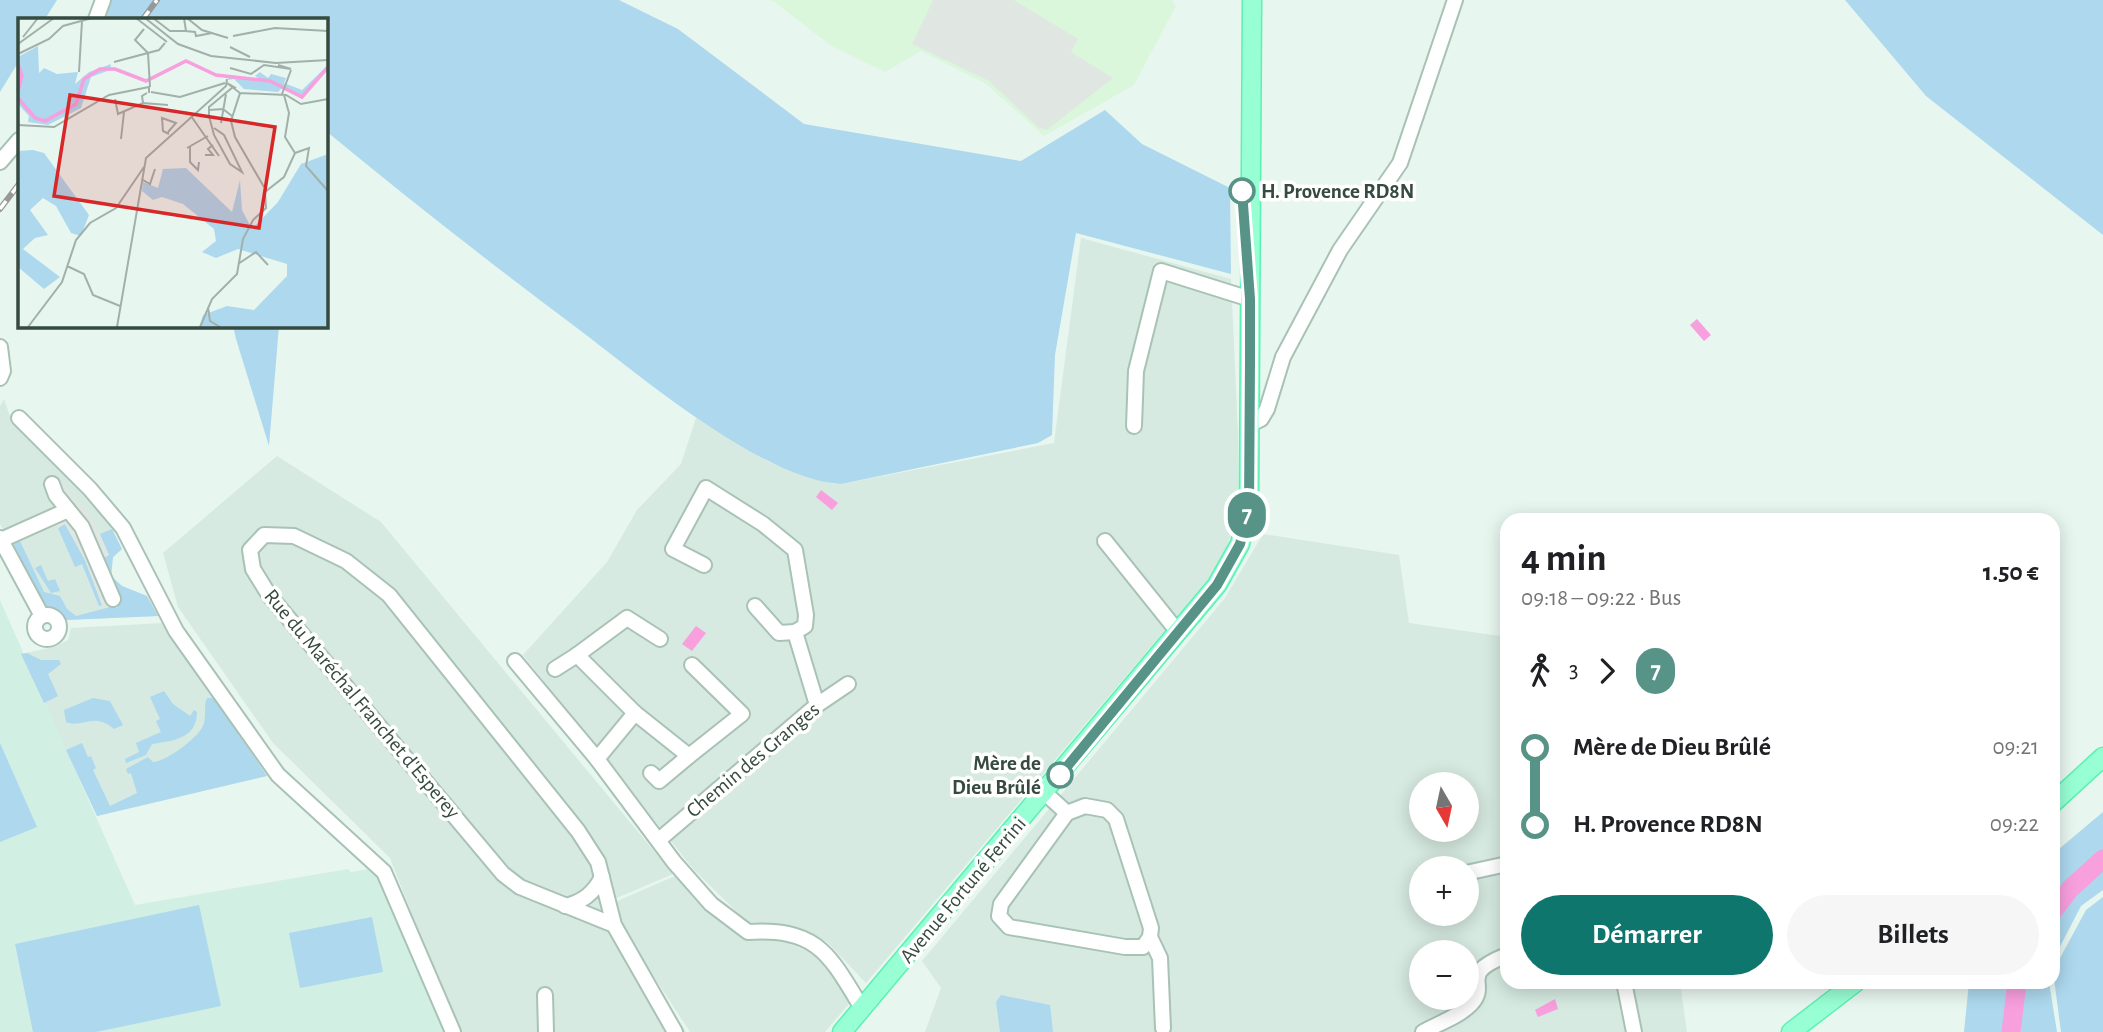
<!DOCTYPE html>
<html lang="fr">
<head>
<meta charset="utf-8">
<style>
  body { margin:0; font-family:"Alegreya Sans",sans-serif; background:#f6f6f6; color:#202124; height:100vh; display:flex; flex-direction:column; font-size:26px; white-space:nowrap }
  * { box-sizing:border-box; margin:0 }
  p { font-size:23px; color:#757577 }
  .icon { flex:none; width:38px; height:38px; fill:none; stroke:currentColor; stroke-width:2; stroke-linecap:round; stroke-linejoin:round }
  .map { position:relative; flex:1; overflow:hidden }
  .drawer { position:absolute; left:1500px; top:513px; width:560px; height:476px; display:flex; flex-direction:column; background:#fff; border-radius:21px; box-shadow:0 4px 18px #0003 }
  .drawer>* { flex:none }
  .badge { padding:0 14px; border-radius:23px; font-size:24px; line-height:46px }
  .needle { width:46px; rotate:171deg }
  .tools { position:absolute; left:1409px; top:772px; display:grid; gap:14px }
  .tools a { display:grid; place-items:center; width:70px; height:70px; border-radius:50%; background:#fff; box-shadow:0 4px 18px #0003; font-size:35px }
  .map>.badge { position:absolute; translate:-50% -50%; box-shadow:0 0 0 4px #fff }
  .legs { display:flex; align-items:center; gap:10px; height:77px; padding:0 21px; font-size:23px }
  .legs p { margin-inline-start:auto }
  .headline { display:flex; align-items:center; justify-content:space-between; height:119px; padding:0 21px }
  h1 { font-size:38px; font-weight:700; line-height:52px }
  .action { display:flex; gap:14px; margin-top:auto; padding:14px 21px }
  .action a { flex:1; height:80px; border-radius:42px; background:#0f766e; color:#fff; font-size:28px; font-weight:700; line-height:80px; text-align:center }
  .action a+a { background:#f6f6f6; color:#202124 }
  ul { padding:0 21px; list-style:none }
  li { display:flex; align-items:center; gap:24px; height:77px; font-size:26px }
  li i { display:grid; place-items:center; width:10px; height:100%; margin:0 9px; background:currentColor }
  li i::after { content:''; width:18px; height:18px; margin:-9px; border:5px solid; border-radius:50%; background:#fff }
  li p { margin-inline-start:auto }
  li:first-child i { background:linear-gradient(#0000 50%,currentColor 0) }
  li:last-child i { background:linear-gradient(currentColor 50%,#0000 0) }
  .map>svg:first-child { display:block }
</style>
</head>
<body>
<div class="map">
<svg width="2103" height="1032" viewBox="0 0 2103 1032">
  <rect width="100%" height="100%" fill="#e8f6f0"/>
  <!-- residential -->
  <g fill="#d6eae1" fill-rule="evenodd">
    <polygon points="1081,238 1231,279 1238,434 1238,514 1221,564 866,983 827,942 790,926 747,922 694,870 523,655 607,562 637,510 681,464 696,418 769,462 829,483 841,484 1054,443"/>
    <polygon points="4,399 11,419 98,510 112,529 122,549 113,557 111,576 122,586 147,596 158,616 66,620 59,613 45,606 0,524 0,406"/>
    <polygon points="277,456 381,522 673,874 612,900 624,935 686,1032 458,1032 390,858 273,743 178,607 163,553"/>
    <path d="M 1263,534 L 1399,555 L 1409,623 L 1507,637 L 1507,982 L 1680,982 L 1687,1032 L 925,1032 L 941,988 L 922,961 L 1225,598 ZM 1421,784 L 1466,784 L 1466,830 L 1421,830 ZM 1421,868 L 1466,868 L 1466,914 L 1421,914 ZM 1421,952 L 1466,952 L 1466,998 L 1421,998 Z"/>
    <polygon points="163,623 267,776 97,816 21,654 54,647 68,640 71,628"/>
    <polygon points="675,876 705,908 812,953 829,971 853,999 825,1032 690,1032 626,934 615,902"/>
  </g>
  <!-- education -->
  <polygon fill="#d1f0e3" points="0,600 135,905 348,869 351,872 369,869 383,880 445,1032 0,1032"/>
  <!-- medical -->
  <polygon fill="#dbf7db" points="766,0 1172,0 1176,6 1134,85 1044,136 986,84 921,51 885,72 830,45 773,1"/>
  <!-- green -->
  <g fill="#add8ee">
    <polygon points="0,0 57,0 45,19 19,19 19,61 0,92"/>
    <path d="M 96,0 L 619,0 L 678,29 L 804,124 L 1021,161 L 1105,110 L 1142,144 L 1230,188 L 1231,274 L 1076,233 L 1055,355 L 1052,435 L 1038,443 L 841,484 C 762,480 637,373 573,325 C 489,262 407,198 326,131 L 326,19 L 109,19 Z"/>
    <polygon points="1845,0 2103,0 2103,235 1926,96"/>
    <polygon points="233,326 279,326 269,446 236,339"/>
    <polygon points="65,524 85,560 102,605 99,606 82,564 75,567 58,528"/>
    <polygon points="112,529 122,549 113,557 111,576 122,586 147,596 158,616 66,620 59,613 45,606 14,545 19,539 44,592 60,596 67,609 76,616 114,606 118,609 102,559 109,555 100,534"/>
    <polygon points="41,565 48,581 55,579 60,591 51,593 35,568"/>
    <polygon points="27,653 41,660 59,660 61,664 48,674 58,696 44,703 21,654"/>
    <path d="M 164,691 L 173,704 L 190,716 L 194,710 L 197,712 C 197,739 172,741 152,744 L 146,755 L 126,763 L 125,759 L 139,752 L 136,743 L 161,732 L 156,721 L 160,719 L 150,697 Z"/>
    <path d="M 93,698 L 110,701 L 123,725 L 114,729 C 93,711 83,729 66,722 L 64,710 Z"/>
    <path d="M 207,698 L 214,698 L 267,776 L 97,816 L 66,750 L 82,743 L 88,757 L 91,756 L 96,768 L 93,770 L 110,806 L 137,793 L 131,773 L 128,774 L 126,769 L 148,757 L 153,762 C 165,762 197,739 203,726 C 207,717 203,707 207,698 Z"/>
    <polygon points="0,743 37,827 0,842"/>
    <polygon points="2103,812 2103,890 2081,906 2053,960 2053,854"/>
    <polygon points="2103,897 2103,1032 2061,1032 2053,971 2086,910"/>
    <polygon points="199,905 221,1006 96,1032 33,1032 15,944"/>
    <polygon points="372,917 383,972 300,988 289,933"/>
    <polygon points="1969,982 2049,982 2057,1032 1964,1032"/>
    <polygon points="1001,995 1050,1005 1053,1032 1000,1032 996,1002"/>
  </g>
  <!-- parking -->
  <g fill="#e0e7e3">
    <polygon points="933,0 1014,0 1078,39 1071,52 1113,78 1047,130 1039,128 989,81 912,44"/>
    <polygon points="62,483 91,517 109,555 102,559 56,486"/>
    <polygon points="70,516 109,603 102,605 85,560 65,524 58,528 56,523"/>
  </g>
  <!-- water -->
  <g fill="#f89fde">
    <polygon points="1697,319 1711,335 1704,341 1690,325"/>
    <polygon points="821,490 838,503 832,510 816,497"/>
    <polygon points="696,626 706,633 692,651 682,644"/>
    <polygon points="1555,999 1558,1009 1538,1017 1535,1010"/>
  </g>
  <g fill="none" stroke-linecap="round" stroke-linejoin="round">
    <!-- river -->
    <g stroke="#f89fde" stroke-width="19">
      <polyline points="2053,911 2070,889 2103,859"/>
      <polyline points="2011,1032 2017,982"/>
    </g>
    <defs>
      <g id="minor">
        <polyline points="96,19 103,0"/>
        <polyline points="0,162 19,140"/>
        <polyline points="0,347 3,371 0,378"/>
        <polyline points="19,418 90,489 123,528 176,631 278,775 384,872 453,1032"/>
        <polyline points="1249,425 1261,419 1267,409 1283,357 1340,250 1400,163 1455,0"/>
        <polyline points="1134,426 1136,371 1161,271 1250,299"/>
        <polyline points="52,484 56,495 82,527 113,599"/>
        <polyline points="0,538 42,616"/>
        <polyline points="1,540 68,510"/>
        <polyline points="1105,541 1178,632"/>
        <polyline points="704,565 673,549 706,488 763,524 795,550 806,615 805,626 795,632 817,705"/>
        <polyline points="755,606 779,633 795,632"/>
        <circle cx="47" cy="627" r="12"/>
        <path d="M 515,661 L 597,759 L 674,862 L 711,904 L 748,932 C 818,928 829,954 862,1008"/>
        <polyline points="555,669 577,655"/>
        <polyline points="635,713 689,756 742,714 692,665"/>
        <polyline points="597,759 635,713 577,655 627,618 660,639"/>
        <polyline points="651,773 659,781 689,756"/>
        <polyline points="1045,793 1067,813"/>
        <polygon points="1085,806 1107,810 1116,819 1151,928 1150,937 1143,947 1125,947 1009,927 999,916 1001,904 1067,813"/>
        <polyline points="660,839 817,705 848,684"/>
        <polyline points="1466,873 1507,864"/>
        <path d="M 565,906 C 583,902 594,893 602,877"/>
        <polyline points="614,925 520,887 503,874 269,595 253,569 250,550 264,535 294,536 346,561 389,595 578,831 598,862 614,925 675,1032"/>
        <polyline points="1150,937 1160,958 1163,1028"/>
        <polyline points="1624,982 1634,1032"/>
        <polyline points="545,995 546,1032"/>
        <path d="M 1423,1032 C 1437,1024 1460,1016 1471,1004 C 1491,983 1456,975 1507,955"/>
      </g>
      <g id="major">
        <polyline points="2053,803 2103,757"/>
        <polyline points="842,1032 1217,585 1240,544 1249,507 1252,0"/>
        <polyline points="1791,1032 1856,982"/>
      </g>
    </defs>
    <!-- minor casing -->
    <use href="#minor" stroke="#a9c2b6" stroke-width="18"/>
    <!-- major casing -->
    <use href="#major" stroke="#5bf1b2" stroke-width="21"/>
    <!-- minor -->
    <use href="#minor" stroke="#fff" stroke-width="14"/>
    <!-- major -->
    <use href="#major" stroke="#98ffd5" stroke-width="18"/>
    <defs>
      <g id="rail">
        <polyline points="143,19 157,0"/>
        <polyline points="0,209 19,184"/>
      </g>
    </defs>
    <!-- rail casing -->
    <use href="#rail" stroke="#989898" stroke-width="6"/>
    <!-- rail -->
    <use href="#rail" stroke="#fff" stroke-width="3.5" stroke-dasharray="10" stroke-linecap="butt"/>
  </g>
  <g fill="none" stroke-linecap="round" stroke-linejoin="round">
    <defs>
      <polyline id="line-1" points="1060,775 1217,585 1240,544 1249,507 1250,361 1250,299 1242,191"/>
    </defs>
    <!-- line-1 casing -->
    <use href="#line-1" stroke="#fff" stroke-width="16"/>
    <!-- line-1 -->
    <use href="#line-1" stroke="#579386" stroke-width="10"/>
  </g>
  <!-- markers -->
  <g fill="#fff" stroke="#579386" stroke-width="3.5">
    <circle cx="1242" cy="191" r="12"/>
    <circle cx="1060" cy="775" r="12"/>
  </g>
  <g text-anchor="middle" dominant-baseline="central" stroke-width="7" stroke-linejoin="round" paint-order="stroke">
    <!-- stop labels -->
    <g font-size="21" font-weight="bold" fill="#364a40" stroke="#fff" text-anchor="start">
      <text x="1261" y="191">H. Provence RD8N</text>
      <text x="1041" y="763" text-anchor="end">Mère de<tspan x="1041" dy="24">Dieu Brûlé</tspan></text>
    </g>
    <!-- street labels -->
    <g font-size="21" fill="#364a40" stroke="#fff">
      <text transform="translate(362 704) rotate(50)">Rue du Maréchal Franchet d'Esperey</text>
      <text transform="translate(753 760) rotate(-40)">Chemin des Granges</text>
      <text transform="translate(963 890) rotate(-50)">Avenue Fortuné Ferrini</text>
    </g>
  </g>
  <!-- overview -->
  <g transform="translate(18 18)">
    <rect width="310" height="310" fill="#e8f6f0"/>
    <path d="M 20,28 L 21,55 L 26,50 L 39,56 L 60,54 L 57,66 L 71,54 L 93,46 L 92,52 L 73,59 L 63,90 L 30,107 L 10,104 L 11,98 L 0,86 L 0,39 ZM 310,47 L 284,79 L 264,70 L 260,74 L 226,71 L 216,61 L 210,62 L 211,58 L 243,62 L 237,58 L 242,54 L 250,60 L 253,56 L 268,60 L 266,65 L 284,72 ZM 15,132 L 26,135 L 71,197 L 63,218 L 53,215 L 38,188 L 25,180 L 12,192 L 30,217 L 17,220 L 5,231 L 42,259 L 26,271 L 0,249 L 0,133 ZM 310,136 L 310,309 L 182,309 L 185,297 L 209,288 L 236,292 L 269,258 L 269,246 L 220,231 L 198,240 L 184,234 L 198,223 L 196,211 L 165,186 L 144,179 L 135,182 L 124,173 L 125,164 L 140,170 L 145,151 L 168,150 L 214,194 L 222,162 L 224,192 L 234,211 L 260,184 L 283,146 Z" fill="#add8ee"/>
    <path fill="none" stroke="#f89fde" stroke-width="3.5" d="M 0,46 L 4,58 L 0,73M 0,80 L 17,100 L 27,103 L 58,86 L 66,61 L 82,51 L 97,51 L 128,63 L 168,43 L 198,57 L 252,63 L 284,79 L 310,49"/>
    <path fill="none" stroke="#a1b1aa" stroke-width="2" d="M 118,0 L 149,24M 127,0 L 160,26 L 193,38 L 258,45 L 310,42M 135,0 L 152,13 L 168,13M 166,0 L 168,13 L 177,14 L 178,18 L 194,15M 169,0 L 184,12 L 210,20M 126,11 L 117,22 L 130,35M 215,18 L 257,10 L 310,13M 5,19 L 20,0M 0,26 L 36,0M 212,29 L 232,39M 130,35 L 132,69M 0,36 L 31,21 L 45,8 L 74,0M 96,44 L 141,32 L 147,25M 212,50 L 233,56 L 246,47 L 273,51 L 260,47M 61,54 L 64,3M 218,70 L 209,65 L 222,75 L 213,103 L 217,119 L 246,169M 133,74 L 162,79 L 207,65M 129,75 L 124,78 L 125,85 L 150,87M 222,75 L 268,77 L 283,86 L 310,81M 264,76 L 273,52M 266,77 L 271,95 L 267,119 L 277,135M 97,81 L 100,96 L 125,85M 191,92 L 205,91 L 214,98M 173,98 L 201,138M 203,105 L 208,76M 0,107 L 36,109 L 91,77 L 131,69 L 131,75M 196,110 L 206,117 L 224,154 L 212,146 L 196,117 L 191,98 L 191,89 L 215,69M 150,114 L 158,105 L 144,100 L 145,113 L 151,116M 103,121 L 106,94M 172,129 L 172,144 L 180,152 L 181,144M 169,130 L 190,118M 277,135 L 291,130 L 288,148 L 310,173M 187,137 L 195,137 L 190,131 L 195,127M 125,162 L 132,166 L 137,151M 220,246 L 238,234 L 250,247M 49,248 L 66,256 L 75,277 L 102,288M 190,289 L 192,303 L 202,309M 10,309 L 44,264 L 58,222 L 72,205 L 98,190 L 126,149M 99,309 L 128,140 L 208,68 L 209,61M 182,309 L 194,281 L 219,256 L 225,221 L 235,202 L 248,190 L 247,174 L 266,159 L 277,135"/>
    <path fill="#d62828" fill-opacity="0.15" stroke="#d62828" stroke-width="3.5" d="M 52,77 L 257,109 L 241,210 L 36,178 Z"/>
    <rect width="310" height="310" fill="none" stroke="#364a40" stroke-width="3.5"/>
  </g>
</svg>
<div class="tools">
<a><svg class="needle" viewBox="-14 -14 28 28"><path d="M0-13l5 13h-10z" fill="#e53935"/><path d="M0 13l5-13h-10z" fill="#757577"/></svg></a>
<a>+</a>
<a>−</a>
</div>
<b class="badge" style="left:1247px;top:515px;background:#579386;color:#fff">7</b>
<section class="drawer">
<div class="headline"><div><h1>4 min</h1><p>09:18 – 09:22 · Bus</p></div><b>1.50 €</b></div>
<div class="legs"><svg class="icon" aria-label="walk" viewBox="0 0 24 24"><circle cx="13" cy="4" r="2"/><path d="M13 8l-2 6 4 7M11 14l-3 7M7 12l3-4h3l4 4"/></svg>3<svg class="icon" aria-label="forward" viewBox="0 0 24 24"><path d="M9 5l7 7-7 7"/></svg><b class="badge" style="background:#579386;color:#fff">7</b></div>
<ul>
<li><i style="color:#579386"></i><b>Mère de Dieu Brûlé</b><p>09:21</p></li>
<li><i style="color:#579386"></i><b>H. Provence RD8N</b><p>09:22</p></li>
</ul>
<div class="action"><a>Démarrer</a><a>Billets</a></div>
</section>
</div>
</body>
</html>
